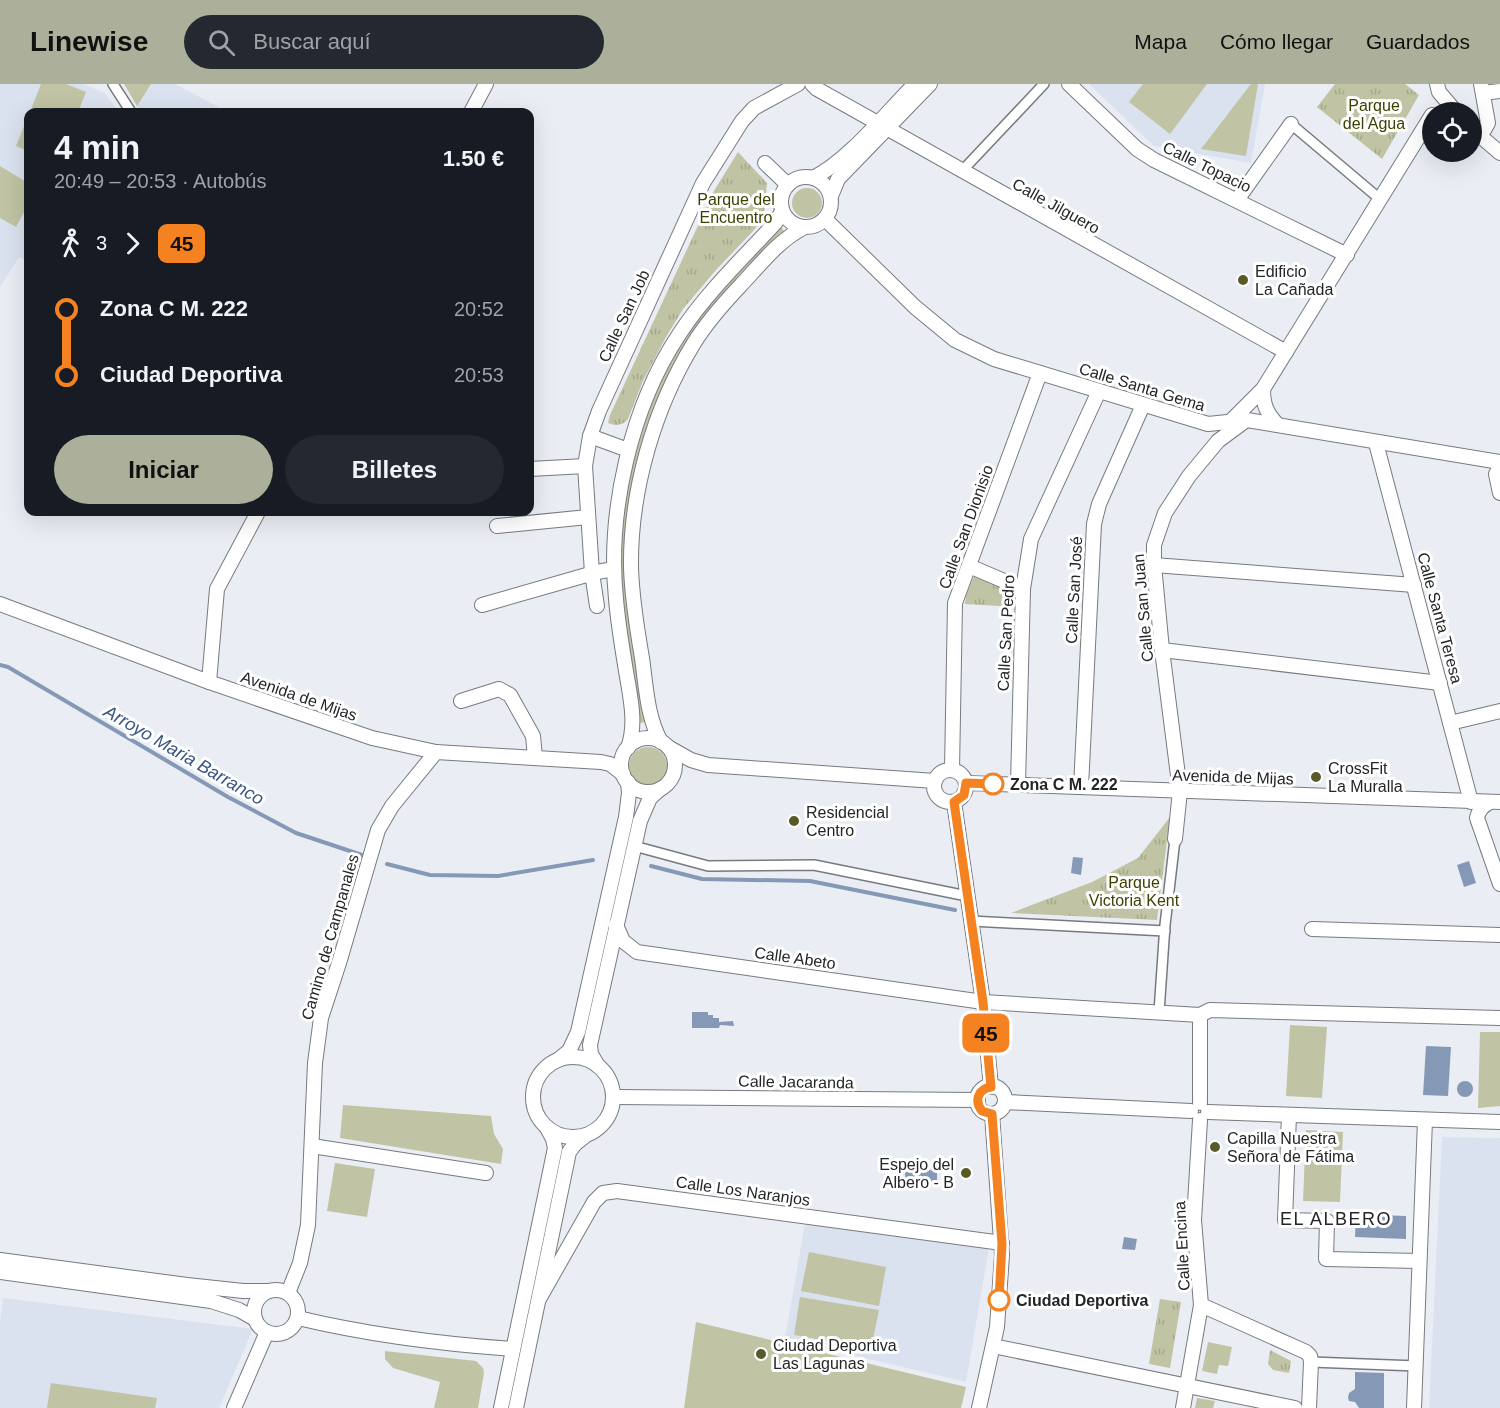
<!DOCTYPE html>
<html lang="es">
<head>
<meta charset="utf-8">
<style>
  body { margin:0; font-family:Arial,sans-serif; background:#242831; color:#f1f3f6; height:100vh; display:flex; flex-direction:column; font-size:22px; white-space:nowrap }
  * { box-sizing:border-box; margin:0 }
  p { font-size:20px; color:#9ea1a6 }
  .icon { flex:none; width:33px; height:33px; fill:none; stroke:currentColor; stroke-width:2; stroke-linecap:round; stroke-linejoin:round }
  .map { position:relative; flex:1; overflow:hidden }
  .drawer { position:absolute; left:24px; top:24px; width:510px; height:408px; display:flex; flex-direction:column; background:#171b24; border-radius:12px; box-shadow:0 6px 24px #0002 }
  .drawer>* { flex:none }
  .badge { padding:0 12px; border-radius:9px; font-size:21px; line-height:39px }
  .controls { position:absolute; left:1422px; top:18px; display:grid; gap:12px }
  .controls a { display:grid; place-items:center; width:60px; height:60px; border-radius:50%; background:#171b24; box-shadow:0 6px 24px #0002; font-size:30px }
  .map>.badge { position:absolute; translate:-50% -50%; box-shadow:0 0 0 3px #fff }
  .legs { display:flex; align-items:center; gap:9px; height:66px; padding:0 30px; font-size:20px }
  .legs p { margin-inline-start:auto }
  .overview { display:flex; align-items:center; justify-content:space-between; height:102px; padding:0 30px }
  h1 { font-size:33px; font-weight:600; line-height:45px }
  .cta { display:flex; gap:12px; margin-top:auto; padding:12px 30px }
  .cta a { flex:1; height:69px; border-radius:36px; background:#acaf99; color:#111; font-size:24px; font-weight:600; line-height:69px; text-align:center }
  .cta a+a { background:#242831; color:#f1f3f6 }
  ul { padding:0 30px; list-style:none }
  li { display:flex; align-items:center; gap:21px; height:66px; font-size:22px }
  li i { display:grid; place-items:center; width:9px; height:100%; margin:0 8px; background:currentColor }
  li i::after { content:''; width:15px; height:15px; margin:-8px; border:4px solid; border-radius:50%; background:#171b24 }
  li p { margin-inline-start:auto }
  li:first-child i { background:linear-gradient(#0000 50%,currentColor 0) }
  li:last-child i { background:linear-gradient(currentColor 50%,#0000 0) }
  header { display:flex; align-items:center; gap:36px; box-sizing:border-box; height:84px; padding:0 30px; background:#acaf99; color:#111 }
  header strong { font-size:28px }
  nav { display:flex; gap:33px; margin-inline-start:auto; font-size:21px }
  .search { width:420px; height:54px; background:#242831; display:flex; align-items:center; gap:15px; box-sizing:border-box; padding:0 21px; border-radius:33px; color:#9ea1a6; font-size:22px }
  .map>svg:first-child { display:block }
</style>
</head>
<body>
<header>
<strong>Linewise</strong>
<div class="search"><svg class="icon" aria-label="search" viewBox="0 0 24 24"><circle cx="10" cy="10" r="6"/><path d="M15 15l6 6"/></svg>Buscar aquí</div>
<nav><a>Mapa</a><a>Cómo llegar</a><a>Guardados</a></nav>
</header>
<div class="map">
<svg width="1500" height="1324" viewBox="0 0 1500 1324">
  <defs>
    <pattern id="park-tufts" width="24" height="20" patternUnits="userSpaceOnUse" patternTransform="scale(1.5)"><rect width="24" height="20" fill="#c0c4a4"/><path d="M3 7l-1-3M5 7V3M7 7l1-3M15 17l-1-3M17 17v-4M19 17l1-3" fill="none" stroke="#a5a88d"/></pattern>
  </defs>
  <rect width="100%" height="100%" fill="#eaeef4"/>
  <!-- built -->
  <g fill="#dae2ef">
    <polygon points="0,0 83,0 105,9 118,28 28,28 28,177 19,173 0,203"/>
    <polygon points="151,0 175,0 228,28 141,28 137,22"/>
    <polygon points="1089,0 1265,0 1251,79 1154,62"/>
    <polygon points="1442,1053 1500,1054 1500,1324 1429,1324"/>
    <polygon points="805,1139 989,1164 966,1298 785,1255"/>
    <polygon points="3,1214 253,1245 219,1324 0,1324 0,1239"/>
  </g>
  <!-- green -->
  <g fill="#c0c4a4">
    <polygon points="41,0 66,0 86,8 78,28 30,28"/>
    <polygon points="1143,0 1207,0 1170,50 1129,18"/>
    <polygon points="1251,0 1258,0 1246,72 1201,65"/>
    <polygon points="28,32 28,67 16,62"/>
    <polygon points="0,82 28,99 28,121 16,143 0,134"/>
    <circle cx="807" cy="119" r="15"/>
    <path d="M 781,143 L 784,147 L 722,213 L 662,306 L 640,368 L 628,428 L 625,485 L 630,547 L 645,638 L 640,639 C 631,588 622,538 620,486 C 617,409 642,316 685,252 C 712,212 748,178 781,143 Z"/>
    <circle cx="648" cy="682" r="19"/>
    <polygon points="1290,941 1327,943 1322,1014 1286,1012"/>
    <polygon points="1480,948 1500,948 1500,1022 1478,1024"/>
    <polygon points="343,1021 491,1032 494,1050 503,1065 501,1080 340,1054"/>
    <polygon points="1306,1046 1343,1048 1340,1118 1303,1117"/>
    <polygon points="335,1079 375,1085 367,1133 327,1127"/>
    <polygon points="809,1168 886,1183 879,1222 801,1207"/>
    <polygon points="800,1213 879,1226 871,1265 794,1251"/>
    <polygon points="696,1238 966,1303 961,1324 684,1324"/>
    <polygon points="1208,1258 1232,1263 1228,1282 1219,1281 1217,1290 1202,1287"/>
    <polygon points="385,1267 476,1277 483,1284 484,1289 478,1324 434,1324 440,1298 393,1284 385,1275"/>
    <polygon points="51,1299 157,1314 155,1324 47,1324"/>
  </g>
  <!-- park -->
  <g fill="url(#park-tufts)">
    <polygon points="124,0 151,0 137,22"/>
    <polygon points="1335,0 1405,0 1419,11 1382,75 1317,23"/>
    <path d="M 738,68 L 767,99 L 764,130 L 755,145 L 716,186 L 683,225 L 666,253 L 643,297 L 628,335 C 622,342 616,342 608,339 L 610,331 L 715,105 Z"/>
    <polygon points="974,492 1017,506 1016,523 965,520 966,512"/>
    <polygon points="1170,733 1157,836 1011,829 1092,798 1138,774"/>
    <polygon points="1160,1215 1181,1218 1170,1284 1149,1280"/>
    <polygon points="1270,1266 1291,1277 1289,1289 1273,1286 1268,1280"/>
    <polygon points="1197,1314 1215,1317 1213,1324 1195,1324"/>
  </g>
  <!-- water -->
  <g fill="#8599b7">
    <polygon points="1073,773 1083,774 1081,791 1071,789"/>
    <polygon points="1469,777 1476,799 1464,803 1457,781"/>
    <polygon points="692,928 708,928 708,931 713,931 713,934 719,934 719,938 733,937 734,942 720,941 719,944 692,944"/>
    <polygon points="1426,962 1451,963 1448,1012 1423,1011"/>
    <circle cx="1465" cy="1005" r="8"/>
    <polygon points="905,1085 937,1086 937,1102 917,1102 916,1098 905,1095"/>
    <polygon points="1356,1130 1406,1132 1406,1155 1355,1153"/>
    <polygon points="1124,1153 1137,1155 1135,1166 1122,1165"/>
    <polygon points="1355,1288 1384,1289 1384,1324 1359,1324 1355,1318 1349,1317 1348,1314 1349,1309 1355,1305"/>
  </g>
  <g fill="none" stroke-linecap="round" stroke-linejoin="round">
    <!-- stream -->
    <g stroke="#8599b7" stroke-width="4">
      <polyline points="0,581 8,583 228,713 296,749 362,771"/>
      <polyline points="387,780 430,791 498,792 593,776"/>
      <polyline points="651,782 702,795 810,797 955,826"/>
    </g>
    <defs>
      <g id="pedestrian">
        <polyline points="113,0 131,28"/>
        <polyline points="1291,40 1381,116"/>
        <polyline points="961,88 1044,0"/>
        <polyline points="634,762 708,782 814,781 967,812"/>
        <polyline points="971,837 1165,847"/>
        <polyline points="1159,928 1165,841 1175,755"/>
        <polyline points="1311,1278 1417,1282"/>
      </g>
      <g id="minor">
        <polyline points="812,0 817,5 1286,268"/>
        <polyline points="1069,0 1137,65 1154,76 1347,171"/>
        <polyline points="1437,0 1439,8 1456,28"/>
        <polyline points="1483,9 1500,7"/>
        <polyline points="471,28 486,0"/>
        <polyline points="1472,45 1500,69"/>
        <polyline points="1476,49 1484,46 1488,39 1481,0"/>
        <polyline points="765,79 788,101"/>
        <circle cx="806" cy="118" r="25"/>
        <path d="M 813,94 C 848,77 886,29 915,0"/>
        <polyline points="831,112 838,95 930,0"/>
        <polyline points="1237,116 1291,40"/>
        <polyline points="825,135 915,223 955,256 994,275 1208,340 1247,336 1500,378"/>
        <path d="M 1263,305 C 1263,321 1267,330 1278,341"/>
        <polyline points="1230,338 1263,305 1432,31"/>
        <polyline points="590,352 628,366"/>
        <polyline points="1376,359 1471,718"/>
        <polyline points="1500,383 1496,390 1500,409"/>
        <polyline points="530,385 585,382"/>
        <polyline points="497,442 588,433"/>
        <polyline points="1154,481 1414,501"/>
        <polyline points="969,482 1023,505"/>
        <polyline points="0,520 209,598 372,654 436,668 601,678 610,680 623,690"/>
        <polyline points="482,521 597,488 614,485"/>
        <polyline points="597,522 592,489 585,382 590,352 599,327 703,99 742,37 754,24 798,0"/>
        <polyline points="1162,566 1440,599"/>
        <polyline points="209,598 217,505 258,428"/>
        <polyline points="461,617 499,605 510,611 533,652 535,673"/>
        <polyline points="1450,639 1500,627"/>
        <circle cx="648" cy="681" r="27"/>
        <path d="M 661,658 C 647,633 646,602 642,574 C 637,545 632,514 631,484 C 630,407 654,324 694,259 C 707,238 724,219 740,202 C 760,181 778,157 803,144"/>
        <polyline points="668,663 691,676 708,681 935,697"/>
        <path d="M 628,664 C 637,639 630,612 626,587 C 622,563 618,539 616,515 C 607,427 631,322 680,249 C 707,208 743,174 776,138 L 782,127"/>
        <circle cx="950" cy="702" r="16"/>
        <polyline points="952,686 955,519 1040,289"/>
        <polyline points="966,699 1500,718"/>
        <polyline points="1018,700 1023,505 1031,455 1099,307"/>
        <polyline points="1081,703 1094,440 1099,420 1143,321"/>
        <polyline points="954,718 983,918 991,1003"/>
        <path d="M 1490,718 C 1483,722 1479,725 1477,734 L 1500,800"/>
        <polyline points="1175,755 1180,707 1162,566 1154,481 1154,461 1165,429 1189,392 1218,357 1245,337"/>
        <polyline points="616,841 623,857 637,868 983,918 1200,931"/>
        <polyline points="1312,845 1500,851"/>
        <polyline points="1200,931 1210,926 1500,934"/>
        <circle cx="573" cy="1013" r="40"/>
        <polyline points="558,976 569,967 578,948 626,733 629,709 628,698"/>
        <polyline points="598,982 591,970 590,961 640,737 650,714 660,705"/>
        <circle cx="991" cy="1016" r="14"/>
        <polyline points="614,1013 978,1016"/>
        <polyline points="1005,1018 1191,1027"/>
        <polyline points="1200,1019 1200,931"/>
        <polyline points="1208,1028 1500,1038"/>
        <polyline points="1289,1031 1285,1136 1327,1137 1326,1175 1419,1177"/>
        <polyline points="1200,1036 1194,1136 1201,1221 1306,1268 1310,1272 1311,1278 1309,1324"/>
        <polyline points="312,1062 486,1089"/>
        <polyline points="0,1176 187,1201 243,1207 268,1207"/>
        <polyline points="0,1188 211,1217 239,1226 255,1235"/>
        <circle cx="276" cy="1228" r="22"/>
        <polyline points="288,1209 300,1179 308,1141 315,979 321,934 339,879 378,746 392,722 436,668"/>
        <polyline points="539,1215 594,1118 603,1109 617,1107 1002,1159"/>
        <path d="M 298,1234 C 369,1251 441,1260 513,1265"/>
        <polyline points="993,1262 1295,1324"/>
        <polyline points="234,1324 267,1248"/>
        <polyline points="501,1324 555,1064 553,1055 547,1044"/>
        <polyline points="516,1324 569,1068 575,1060 585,1052"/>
        <polyline points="979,1324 997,1243 1002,1171 992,1030"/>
        <polyline points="1183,1324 1201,1221"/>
        <polyline points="1414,1324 1425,1036"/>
      </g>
    </defs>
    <!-- pedestrian casing -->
    <use href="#pedestrian" stroke="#777a80" stroke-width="12"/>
    <!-- minor casing -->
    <use href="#minor" stroke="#777a80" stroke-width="16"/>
    <!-- pedestrian -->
    <use href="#pedestrian" stroke="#fff" stroke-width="9"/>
    <!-- minor -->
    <use href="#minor" stroke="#fff" stroke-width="14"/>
  </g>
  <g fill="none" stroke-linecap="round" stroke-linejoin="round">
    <defs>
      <path id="line-1" d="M 993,700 L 966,699 L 964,711 L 954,718 L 983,918 L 991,1003 C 978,1005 974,1017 982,1027 L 992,1030 L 1002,1160 L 999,1216"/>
    </defs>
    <!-- line-1 casing -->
    <use href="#line-1" stroke="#fff" stroke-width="14"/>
    <!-- line-1 -->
    <use href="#line-1" stroke="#f58220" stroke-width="9"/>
  </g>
  <!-- markers -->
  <g fill="#585b28" stroke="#fff" stroke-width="2">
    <circle cx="1243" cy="196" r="6"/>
    <circle cx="1316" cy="693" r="6"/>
    <circle cx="794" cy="737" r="6"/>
    <circle cx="1215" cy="1063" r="6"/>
    <circle cx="966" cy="1089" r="6"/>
    <circle cx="761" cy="1270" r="6"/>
  </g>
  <g fill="#fff" stroke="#f58220" stroke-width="3">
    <circle cx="993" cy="700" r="10"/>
    <circle cx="999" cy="1216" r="10"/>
  </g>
  <g text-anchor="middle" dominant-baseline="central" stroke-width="6" stroke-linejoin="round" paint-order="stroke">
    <!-- park labels -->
    <g font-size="16" fill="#3e4000" stroke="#fff">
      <text x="1374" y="21">Parque<tspan x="1374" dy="18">del Agua</tspan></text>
      <text x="736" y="115">Parque del<tspan x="736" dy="18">Encuentro</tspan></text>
      <text x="1134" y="798">Parque<tspan x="1134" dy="18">Victoria Kent</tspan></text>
    </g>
    <!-- street labels -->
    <g font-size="16" fill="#242527" stroke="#fff">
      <text transform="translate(1207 83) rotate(26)">Calle Topacio</text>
      <text transform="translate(1056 122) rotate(29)">Calle Jilguero</text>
      <text transform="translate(624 232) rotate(-65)">Calle San Job</text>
      <text transform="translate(1142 303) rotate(17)">Calle Santa Gema</text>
      <text transform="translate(966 443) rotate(-70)">Calle San Dionisio</text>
      <text transform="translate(1074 506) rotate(-87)">Calle San José</text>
      <text transform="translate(1143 524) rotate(-95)">Calle San Juan</text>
      <text transform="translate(1440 534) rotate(75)">Calle Santa Teresa</text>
      <text transform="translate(1006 549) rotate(-87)">Calle San Pedro</text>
      <text transform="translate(299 612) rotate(19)">Avenida de Mijas</text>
      <text transform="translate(1233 693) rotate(2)">Avenida de Mijas</text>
      <text transform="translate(330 853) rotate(-74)">Camino de Campanales</text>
      <text transform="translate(795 874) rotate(8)">Calle Abeto</text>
      <text transform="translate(796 998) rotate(1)">Calle Jacaranda</text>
      <text transform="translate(743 1107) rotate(8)">Calle Los Naranjos</text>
      <text transform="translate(1182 1162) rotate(-93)">Calle Encina</text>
    </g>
    <!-- poi labels -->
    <g font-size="16" fill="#242527" stroke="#fff" text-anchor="start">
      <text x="1255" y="187">Edificio<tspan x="1255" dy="18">La Cañada</tspan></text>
      <text x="1328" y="684">CrossFit<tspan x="1328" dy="18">La Muralla</tspan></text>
      <text x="806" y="728">Residencial<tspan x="806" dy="18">Centro</tspan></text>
      <text x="1227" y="1054">Capilla Nuestra<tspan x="1227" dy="18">Señora de Fátima</tspan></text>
      <text x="954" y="1080" text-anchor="end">Espejo del<tspan x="954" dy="18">Albero - B</tspan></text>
      <text x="773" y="1261">Ciudad Deportiva<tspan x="773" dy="18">Las Lagunas</tspan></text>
    </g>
    <!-- stop labels -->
    <g font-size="16" font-weight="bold" fill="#242527" stroke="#fff" text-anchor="start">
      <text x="1010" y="700">Zona C M. 222</text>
      <text x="1016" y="1216">Ciudad Deportiva</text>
    </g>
    <!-- water labels -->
    <g font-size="18" font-style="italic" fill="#395682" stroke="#fff">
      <text transform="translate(184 671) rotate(30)">Arroyo Maria Barranco</text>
    </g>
    <!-- neighbourhood labels -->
    <g font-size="18" letter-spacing="1.5" fill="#242527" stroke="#fff">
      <text x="1336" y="1135">EL ALBERO</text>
    </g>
  </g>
</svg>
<div class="controls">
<a><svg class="icon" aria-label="locate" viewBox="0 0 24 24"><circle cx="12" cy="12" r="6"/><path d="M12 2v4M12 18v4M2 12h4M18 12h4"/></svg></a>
</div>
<b class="badge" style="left:986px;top:949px;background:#f58220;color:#111">45</b>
<section class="drawer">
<div class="overview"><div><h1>4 min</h1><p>20:49 – 20:53 · Autobús</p></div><b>1.50 €</b></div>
<div class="legs"><svg class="icon" aria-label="walk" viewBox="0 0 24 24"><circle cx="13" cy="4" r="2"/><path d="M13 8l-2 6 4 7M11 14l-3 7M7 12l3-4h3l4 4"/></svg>3<svg class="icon" aria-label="forward" viewBox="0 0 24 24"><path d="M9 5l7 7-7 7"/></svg><b class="badge" style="background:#f58220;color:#111">45</b></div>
<ul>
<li><i style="color:#f58220"></i><b>Zona C M. 222</b><p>20:52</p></li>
<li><i style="color:#f58220"></i><b>Ciudad Deportiva</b><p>20:53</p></li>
</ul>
<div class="cta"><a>Iniciar</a><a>Billetes</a></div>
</section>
</div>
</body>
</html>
